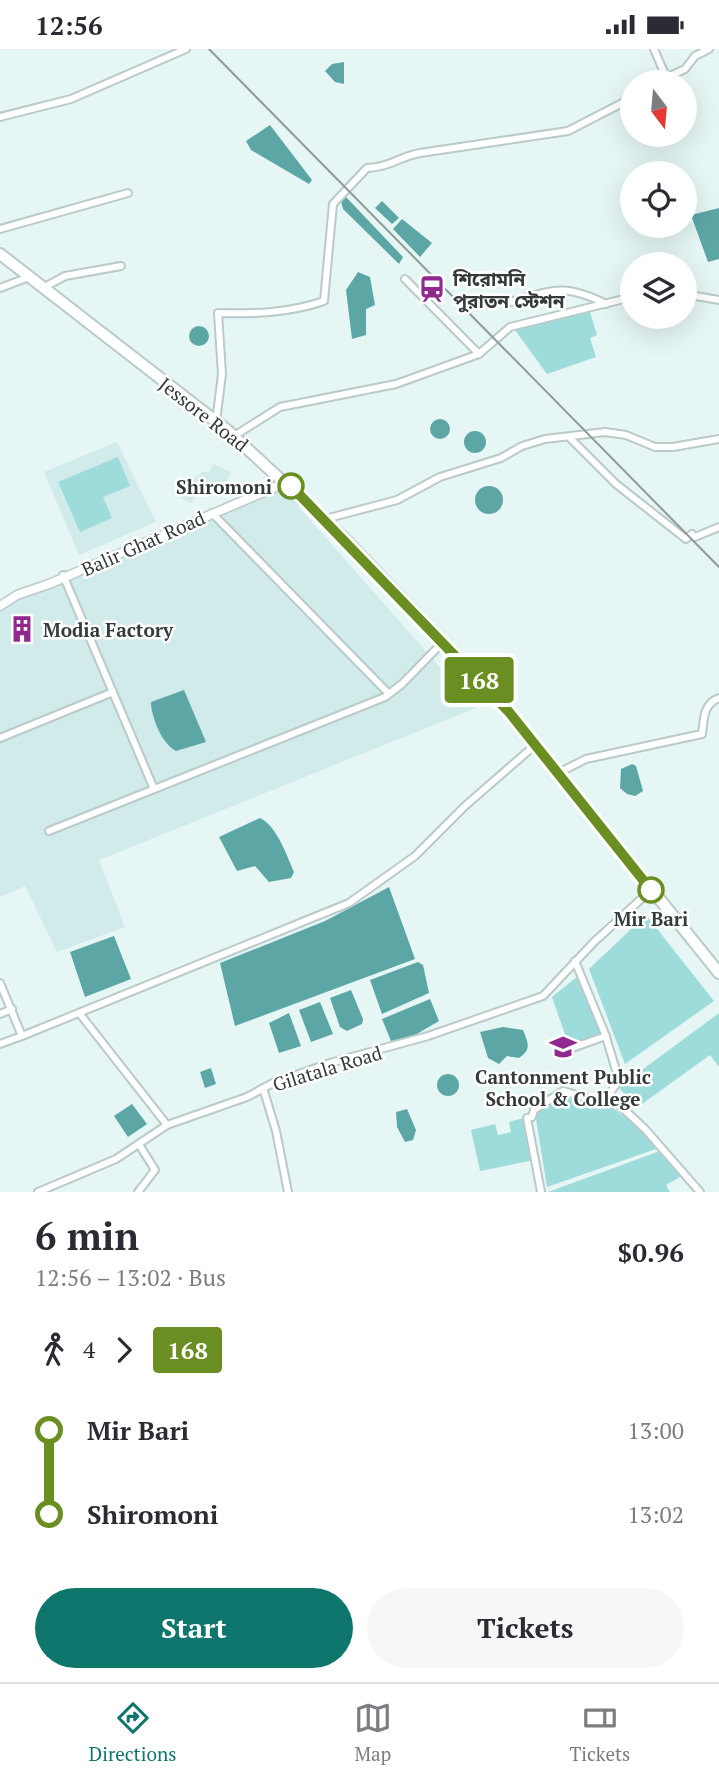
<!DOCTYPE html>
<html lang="en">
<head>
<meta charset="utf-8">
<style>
  body { margin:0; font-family:"PT Serif","Noto Sans Bengali",serif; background:#f7f7f7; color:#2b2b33; height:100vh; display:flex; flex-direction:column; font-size:26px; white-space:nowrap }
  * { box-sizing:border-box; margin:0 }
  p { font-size:23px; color:#7c7c81 }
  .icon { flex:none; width:38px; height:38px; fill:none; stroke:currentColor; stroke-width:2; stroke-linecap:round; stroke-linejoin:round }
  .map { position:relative; height:1143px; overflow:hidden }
  .drawer { display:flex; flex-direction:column; background:#fff; flex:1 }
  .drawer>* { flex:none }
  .badge { padding:0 14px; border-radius:5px; font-size:24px; line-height:46px }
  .needle { width:46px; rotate:164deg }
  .tools { position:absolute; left:620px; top:21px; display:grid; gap:14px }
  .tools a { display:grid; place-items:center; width:77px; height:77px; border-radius:50%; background:#fff; box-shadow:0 7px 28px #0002; font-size:35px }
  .map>.badge { position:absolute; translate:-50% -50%; box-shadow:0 0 0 4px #fff }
  .legs { display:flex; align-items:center; gap:10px; height:77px; padding:0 35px; font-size:23px }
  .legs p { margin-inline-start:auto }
  .overview { display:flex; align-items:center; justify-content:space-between; height:119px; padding:0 35px }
  h1 { font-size:38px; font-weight:600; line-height:52px }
  .action { display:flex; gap:14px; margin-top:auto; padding:14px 35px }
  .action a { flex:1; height:80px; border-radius:42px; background:#0f766e; color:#fff; font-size:28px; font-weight:600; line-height:80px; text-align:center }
  .action a+a { background:#f7f7f7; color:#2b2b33 }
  ul { padding:0 35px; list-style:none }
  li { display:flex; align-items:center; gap:24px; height:84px; font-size:26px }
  li i { display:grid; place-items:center; width:10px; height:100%; margin:0 9px; background:currentColor }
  li i::after { content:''; width:18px; height:18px; margin:-9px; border:5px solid; border-radius:50%; background:#fff }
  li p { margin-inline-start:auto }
  li:first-child i { background:linear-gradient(#0000 50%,currentColor 0) }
  li:last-child i { background:linear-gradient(currentColor 50%,#0000 0) }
  .status { display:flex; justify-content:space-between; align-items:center; height:49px; padding:0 35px; background:#fff; direction:ltr }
  .status svg { height:19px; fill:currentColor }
  .menu { display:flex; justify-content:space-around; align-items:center; height:98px; border-top:2px solid #e1e1e2; background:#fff; font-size:19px; color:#7c7c81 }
  .menu a { display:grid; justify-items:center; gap:4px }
  .menu .selected { color:#0f766e }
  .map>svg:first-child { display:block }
</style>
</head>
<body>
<div class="status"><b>12:56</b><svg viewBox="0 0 49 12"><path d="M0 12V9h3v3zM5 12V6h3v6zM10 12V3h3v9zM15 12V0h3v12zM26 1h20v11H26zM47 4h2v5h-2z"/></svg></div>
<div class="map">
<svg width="719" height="1143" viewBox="0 0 719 1143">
  <rect width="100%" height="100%" fill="#e5f6f5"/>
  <!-- built -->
  <g fill="#d1eaea">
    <polygon points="117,393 156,473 79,506 44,423"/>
    <polygon points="213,415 231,423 224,440 214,438 202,447 197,445 191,454 173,445 181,428 191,431 203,422 209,424"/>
    <polygon points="280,437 476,659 99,811 125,878 57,903 25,837 0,848 0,557"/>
  </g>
  <!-- green -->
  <g fill="#9ddcdb">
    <polygon points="590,263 597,286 590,289 596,308 547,325 515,281"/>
    <polygon points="118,408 130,437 103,448 112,469 80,483 58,433"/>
    <polygon points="646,866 714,952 625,1015 589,920"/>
    <polygon points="578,927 605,985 569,997 552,948"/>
    <polygon points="719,964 719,1018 710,1006 635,1060 619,1038"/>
    <polygon points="563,1045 598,1054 607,1054 640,1080 656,1100 547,1138 535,1064"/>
    <polygon points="524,1069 534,1111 480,1122 471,1081 495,1075 498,1086 511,1083 509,1073"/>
    <polygon points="660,1102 680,1128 666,1136 670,1143 548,1143"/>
  </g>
  <!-- water -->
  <g fill="#5ca7a6">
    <polygon points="344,13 344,35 335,33 325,22 332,15"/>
    <polygon points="270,76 312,131 309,135 251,101 246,92"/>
    <polygon points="346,148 403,208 399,215 343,160 341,152"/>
    <polygon points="382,152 399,169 392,175 375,159"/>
    <polygon points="719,159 719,210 708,213 691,166"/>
    <polygon points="402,170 432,194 420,208 393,180"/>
    <polygon points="358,223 370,228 375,256 366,260 366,286 352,290 346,241"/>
    <circle cx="199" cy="287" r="10"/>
    <circle cx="440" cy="380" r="10"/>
    <circle cx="475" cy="393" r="11"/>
    <circle cx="489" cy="451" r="14"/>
    <path d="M 184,641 L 206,693 L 176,702 C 162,695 151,668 151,653 Z"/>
    <polygon points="632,715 636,717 643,742 635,747 627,745 620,739 621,720"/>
    <path d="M 260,769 C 277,777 287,807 294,823 L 291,829 L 269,833 L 255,817 L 237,822 L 219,788 Z"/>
    <polygon points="389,838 415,910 235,977 220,914 325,872"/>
    <polygon points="114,887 131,930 85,948 70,903"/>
    <polygon points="418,913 423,916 429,944 382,965 370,931"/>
    <polygon points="351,941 363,970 362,975 347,982 340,978 330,949"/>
    <polygon points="430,950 439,972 415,986 391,992 382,970"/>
    <polygon points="320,953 333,985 311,993 299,961"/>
    <polygon points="289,964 301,997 279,1004 269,974"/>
    <path d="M 503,978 L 523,981 C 528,994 532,1000 519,1009 L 507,1007 L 499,1015 L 488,1009 L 480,983 Z"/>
    <polygon points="211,1019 216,1035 205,1039 200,1023"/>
    <circle cx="448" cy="1036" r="11"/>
    <polygon points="132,1055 147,1075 128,1088 114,1067"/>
    <polygon points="407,1060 416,1081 413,1091 405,1093 397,1078 396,1063"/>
  </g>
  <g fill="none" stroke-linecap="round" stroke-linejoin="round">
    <defs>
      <g id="minor">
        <polyline points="654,0 666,28"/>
        <polyline points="657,33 685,20 695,7 709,0"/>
        <polyline points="0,68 71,50 186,0"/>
        <polyline points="0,180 128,144"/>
        <polyline points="405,230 479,305"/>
        <polyline points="0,239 29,228"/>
        <polyline points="43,239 65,227 121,217"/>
        <polyline points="684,245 719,251"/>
        <path d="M 507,254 C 552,242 562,233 606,255"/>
        <path d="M 216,373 L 222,325 L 218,264 C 255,265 289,264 324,252 L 333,155 L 367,119 C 390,118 399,108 420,104 L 568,82 L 632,49"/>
        <polyline points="234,387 280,358 396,335 479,305 510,278 632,248"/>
        <polyline points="570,389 616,435 686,490 692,485 695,488 719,478"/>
        <polyline points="212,464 389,645"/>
        <polyline points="325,470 397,451 440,428 501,409 522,397 545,390 605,383 626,386 655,398 673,398 719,390"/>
        <polyline points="63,526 154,740"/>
        <polyline points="0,689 113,643"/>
        <path d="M 558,724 L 586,710 L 702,685 C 704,670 703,655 719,649"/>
        <polyline points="49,782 385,648 402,635 443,593"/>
        <polyline points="575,912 605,985 619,1031 606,1050"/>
        <polyline points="0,934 22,987 349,854 415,807 465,757 534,697"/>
        <polyline points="0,965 12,960"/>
        <polyline points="80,965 167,1076"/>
        <polyline points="0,995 22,987"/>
        <polyline points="572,999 606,987"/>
        <polyline points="263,1039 276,1082 288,1143"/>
        <polyline points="38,1143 116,1110 167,1076 247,1048 273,1034 330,1014 428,987 543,947 594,893 651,841"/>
        <polyline points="138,1143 155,1121 140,1097"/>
        <polyline points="541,1143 527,1069 532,1068 534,1061 563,1042 597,1052 606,1050 616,1053 645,1080 700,1143"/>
      </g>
      <polyline id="tertiary" points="0,557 17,546 49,535 287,433"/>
      <polyline id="trunk" points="0,205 227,381 346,491 509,663 719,924"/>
    </defs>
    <!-- minor casing -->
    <use href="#minor" stroke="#b9cac9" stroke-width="10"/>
    <!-- tertiary casing -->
    <use href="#tertiary" stroke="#b9cac9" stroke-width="11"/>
    <!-- trunk casing -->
    <use href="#trunk" stroke="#b9cac9" stroke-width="14"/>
    <!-- minor -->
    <use href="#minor" stroke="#fff" stroke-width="6"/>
    <!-- tertiary -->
    <use href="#tertiary" stroke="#fff" stroke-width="8"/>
    <!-- trunk -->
    <use href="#trunk" stroke="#fff" stroke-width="10"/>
    <!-- rail -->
    <polyline stroke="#8f9b9a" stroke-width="2" points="209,0 719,518"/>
  </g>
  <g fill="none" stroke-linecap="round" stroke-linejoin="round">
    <defs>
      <polyline id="line-1" points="291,437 509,663 651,841"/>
    </defs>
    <!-- line-1 casing -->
    <use href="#line-1" stroke="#fff" stroke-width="16"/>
    <!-- line-1 -->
    <use href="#line-1" stroke="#6b8e23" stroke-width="10"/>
  </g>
  <!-- icons -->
  <defs>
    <symbol id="station-bare" viewBox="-9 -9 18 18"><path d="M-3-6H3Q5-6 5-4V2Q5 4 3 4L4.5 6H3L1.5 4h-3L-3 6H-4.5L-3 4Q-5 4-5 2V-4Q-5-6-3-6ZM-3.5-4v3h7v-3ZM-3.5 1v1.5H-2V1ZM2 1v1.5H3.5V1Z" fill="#90298e" stroke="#fff" stroke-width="2.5" paint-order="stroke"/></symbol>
    <symbol id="building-bare" viewBox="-9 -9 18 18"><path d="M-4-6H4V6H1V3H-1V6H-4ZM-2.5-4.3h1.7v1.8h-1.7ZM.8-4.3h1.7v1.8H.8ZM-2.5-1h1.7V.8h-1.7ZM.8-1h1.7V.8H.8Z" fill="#90298e" stroke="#fff" stroke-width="2.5" paint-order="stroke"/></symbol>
    <symbol id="university-bare" viewBox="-9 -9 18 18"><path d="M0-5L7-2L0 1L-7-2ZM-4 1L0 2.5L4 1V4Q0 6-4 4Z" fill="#90298e" stroke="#fff" stroke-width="2.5" paint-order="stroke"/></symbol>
  </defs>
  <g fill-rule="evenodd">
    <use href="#station-bare" x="413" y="221" width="38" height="38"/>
    <use href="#building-bare" x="3" y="561" width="38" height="38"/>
    <use href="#university-bare" x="544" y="979" width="38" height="38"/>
  </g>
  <!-- markers -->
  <g fill="#fff" stroke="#6b8e23" stroke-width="3.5">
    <circle cx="291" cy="437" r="12"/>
    <circle cx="651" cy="841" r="12"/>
  </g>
  <g text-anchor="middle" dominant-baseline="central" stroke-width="5" stroke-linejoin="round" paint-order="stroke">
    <!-- poi labels -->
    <g font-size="19" font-weight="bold" fill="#343b3a" stroke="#fff" text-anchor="start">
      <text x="453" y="229">শিরোমনি<tspan x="453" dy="22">পুরাতন স্টেশন</tspan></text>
      <text x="43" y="580">Modia Factory</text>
      <text x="563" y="1027" text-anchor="middle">Cantonment Public<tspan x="563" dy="22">School &amp; College</tspan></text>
    </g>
    <!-- street labels -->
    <g font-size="19" fill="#343b3a" stroke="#fff">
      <text transform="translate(204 365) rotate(38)">Jessore Road</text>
      <text transform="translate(143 494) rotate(-24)">Balir Ghat Road</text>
      <text transform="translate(327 1019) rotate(-17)">Gilatala Road</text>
    </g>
    <!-- stop labels -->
    <g font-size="19" font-weight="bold" fill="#343b3a" stroke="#fff" text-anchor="end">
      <text x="272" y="437">Shiromoni</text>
      <text x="651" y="869" text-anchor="middle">Mir Bari</text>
    </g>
  </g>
</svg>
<div class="tools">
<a><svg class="needle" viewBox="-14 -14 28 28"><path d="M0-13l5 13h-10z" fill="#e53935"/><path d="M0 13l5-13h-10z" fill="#7c7c81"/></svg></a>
<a><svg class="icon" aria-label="locate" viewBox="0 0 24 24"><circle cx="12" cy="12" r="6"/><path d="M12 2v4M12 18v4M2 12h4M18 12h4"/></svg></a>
<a><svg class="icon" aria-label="layers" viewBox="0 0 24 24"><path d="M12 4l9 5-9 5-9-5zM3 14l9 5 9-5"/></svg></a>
</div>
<b class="badge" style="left:479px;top:631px;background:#6b8e23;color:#fff">168</b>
</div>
<section class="drawer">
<div class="overview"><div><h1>6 min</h1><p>12:56 – 13:02 · Bus</p></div><b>$0.96</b></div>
<div class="legs"><svg class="icon" aria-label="walk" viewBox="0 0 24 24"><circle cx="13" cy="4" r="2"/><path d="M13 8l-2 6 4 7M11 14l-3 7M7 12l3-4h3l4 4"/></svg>4<svg class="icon" aria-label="forward" viewBox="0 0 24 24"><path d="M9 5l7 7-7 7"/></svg><b class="badge" style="background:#6b8e23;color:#fff">168</b></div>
<ul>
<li><i style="color:#6b8e23"></i><b>Mir Bari</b><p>13:00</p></li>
<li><i style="color:#6b8e23"></i><b>Shiromoni</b><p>13:02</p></li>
</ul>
<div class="action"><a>Start</a><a>Tickets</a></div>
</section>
<nav class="menu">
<a class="selected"><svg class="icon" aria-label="directions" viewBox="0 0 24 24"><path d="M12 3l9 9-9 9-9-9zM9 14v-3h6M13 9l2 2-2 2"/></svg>Directions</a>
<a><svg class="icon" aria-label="map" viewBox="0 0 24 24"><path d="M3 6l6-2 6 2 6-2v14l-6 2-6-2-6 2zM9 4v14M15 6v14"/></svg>Map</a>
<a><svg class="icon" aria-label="tickets" viewBox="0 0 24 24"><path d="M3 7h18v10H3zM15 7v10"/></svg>Tickets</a>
</nav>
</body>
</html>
